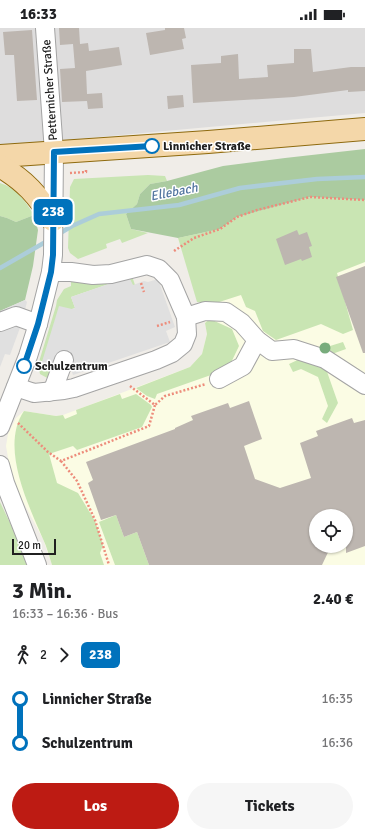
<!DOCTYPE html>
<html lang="de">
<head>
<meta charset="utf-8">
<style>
  body { margin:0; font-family:Signika,sans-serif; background:#f6f6f6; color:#202124; height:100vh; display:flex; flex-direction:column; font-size:15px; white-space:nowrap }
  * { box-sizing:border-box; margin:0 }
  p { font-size:13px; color:#757577 }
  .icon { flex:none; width:22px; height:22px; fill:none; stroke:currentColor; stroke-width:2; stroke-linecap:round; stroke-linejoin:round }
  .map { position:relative; height:537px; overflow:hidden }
  .sheet { display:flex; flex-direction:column; background:#fff; flex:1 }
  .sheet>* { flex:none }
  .badge { padding:0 8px; border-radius:6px; font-size:14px; line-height:26px }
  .tools { position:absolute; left:309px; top:481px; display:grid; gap:8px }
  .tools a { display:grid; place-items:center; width:44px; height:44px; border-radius:50%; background:#fff; box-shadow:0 1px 3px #0004; font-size:20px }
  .scale { position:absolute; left:12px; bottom:10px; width:44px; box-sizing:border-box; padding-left:4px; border:2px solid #202020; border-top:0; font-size:11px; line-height:14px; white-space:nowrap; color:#202020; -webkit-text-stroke:3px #fff; paint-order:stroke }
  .map>.badge { position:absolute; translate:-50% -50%; box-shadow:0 0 0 2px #fff }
  .legs { display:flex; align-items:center; gap:6px; height:44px; padding:0 12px; font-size:13px }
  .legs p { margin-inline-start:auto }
  .head { display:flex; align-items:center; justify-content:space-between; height:68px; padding:0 12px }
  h1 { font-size:22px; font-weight:800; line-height:30px }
  .cta { display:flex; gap:8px; margin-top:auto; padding:8px 12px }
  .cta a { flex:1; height:46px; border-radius:24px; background:#bd1b13; color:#fff; font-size:16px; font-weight:800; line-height:46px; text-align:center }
  .cta a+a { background:#f6f6f6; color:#202124 }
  ul { padding:0 12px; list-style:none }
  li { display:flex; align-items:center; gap:14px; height:44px; font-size:15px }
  li i { display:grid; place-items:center; width:6px; height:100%; margin:0 5px; background:currentColor }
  li i::after { content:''; width:10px; height:10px; margin:-5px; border:3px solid; border-radius:50%; background:#fff }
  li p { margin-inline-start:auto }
  li:first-child i { background:linear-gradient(#0000 50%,currentColor 0) }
  li:last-child i { background:linear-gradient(currentColor 50%,#0000 0) }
  .status { display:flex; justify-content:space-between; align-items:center; height:28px; padding:0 20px; background:#fff; direction:ltr }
  .status svg { height:11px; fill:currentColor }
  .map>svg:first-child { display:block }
</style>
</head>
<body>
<div class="status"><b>16:33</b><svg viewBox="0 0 49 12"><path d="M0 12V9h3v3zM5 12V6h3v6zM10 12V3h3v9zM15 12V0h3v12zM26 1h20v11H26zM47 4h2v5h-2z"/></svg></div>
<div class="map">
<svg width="365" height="537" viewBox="0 0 365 537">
  <rect width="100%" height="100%" fill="#f0ede8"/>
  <!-- residential -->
  <polygon fill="#dedddd" points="0,0 365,0 365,85 0,118"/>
  <!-- education -->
  <path fill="#fbfce4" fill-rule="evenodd" d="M 295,177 L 365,179 L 365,537 L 52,537 L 43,511 L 12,453 L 6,418 L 8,406 L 16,390 L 24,383 L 56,388 L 63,387 L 190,339 L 202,326 L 207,306 L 205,294 L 178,210 ZM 316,488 L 346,488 L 346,518 L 316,518 Z"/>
  <!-- grass -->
  <g fill="#c9e5b3">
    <polygon points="148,147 165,148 167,153 150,156 140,166 137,176 126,186 131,201 148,205 122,215 120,211 106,216 107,220 78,231 70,225 68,220 70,159 74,151"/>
    <path d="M 0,155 C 17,160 25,173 34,187 L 16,194 L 7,190 L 0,188 Z"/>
    <polygon points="310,169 365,172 365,234 337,245 353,302 343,306 321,296 276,312 263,303 255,283 246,279 241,267 213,276 197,274 178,210 220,201 237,189"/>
    <polygon points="132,248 135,257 132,257 129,249 71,269 75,280 72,281 42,337 53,340 49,351 40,346 38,337 56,278 57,272 64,261 71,258 71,251"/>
    <polygon points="210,291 232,301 239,318 228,341 157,366 155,371 147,368 136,360 190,339 202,326 207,306 205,295"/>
    <polygon points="343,314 346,321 332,326 330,323 322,326 319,319 329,315 330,318"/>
    <polygon points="304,329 325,338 338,375 327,395 322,391 328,378 318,349 301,341 293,344 289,336"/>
    <path d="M 120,366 L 122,371 L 136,366 L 151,377 L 152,379 L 142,399 L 77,422 L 73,418 L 49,426 L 57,455 L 78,465 L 95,493 L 103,517 L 100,525 L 104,537 L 52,537 C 49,528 47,519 43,511 C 27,474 0,418 24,383 L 56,388 L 63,387 L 65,391 L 77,386 L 76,382 Z"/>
    <polygon points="0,474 12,499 27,537 0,537"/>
    <polygon points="116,487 124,509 137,504 149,537 115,537 99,494"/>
  </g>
  <!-- forest -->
  <g fill="#abcba0">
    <polygon points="365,121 365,172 310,169 237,189 220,201 178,210 131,201 126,186 137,176 140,166 150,156 167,153 223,138 285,130"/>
    <polygon points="34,187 38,202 33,238 25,272 0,283 0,188 7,190 16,194"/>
  </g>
  <!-- parking -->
  <g fill="#e0e0e0">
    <polygon points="129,249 133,257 144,253 148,254 158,251 175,299 166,303 170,314 73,347 70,338 53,340 41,337 59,278 72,281 75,280 71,269"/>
    <polygon points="25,272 27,274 21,297 10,327 5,326 0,339 0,283"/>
  </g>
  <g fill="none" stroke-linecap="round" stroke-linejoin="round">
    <!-- stream -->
    <g stroke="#accdd9" stroke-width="4.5">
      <polyline points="57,207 72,198 99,186 179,177 240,160 317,151 365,149"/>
      <polyline points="0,240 49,212"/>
    </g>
  </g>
  <!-- building -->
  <g fill="#bdb6b0">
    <polygon points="59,0 79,0 80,16 88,15 89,23 119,19 122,37 86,43 87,66 102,65 103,80 88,81 87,73 62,74 60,41 75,40 73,16 60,17"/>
    <polygon points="165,0 184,0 186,10 182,11 184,21 150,27 146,5 165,2"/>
    <polygon points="32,2 37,72 17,73 14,27 5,27 3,4"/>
    <polygon points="294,21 311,21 313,44 351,39 365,39 365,63 348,64 348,62 294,69 193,75 191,37 221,35 221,28 238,26 239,51 268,49 267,37 294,35"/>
    <polygon points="183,67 184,79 168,81 167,68"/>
    <polygon points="297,202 299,207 307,204 312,218 309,219 312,229 302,233 301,231 285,237 276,211"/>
    <polygon points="365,238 365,325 363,325 336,249"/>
    <polygon points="249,373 262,411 244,418 255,451 280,460 311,450 300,415 318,408 316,403 352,390 354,395 365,392 365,518 346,525 346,488 316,488 316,518 331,518 322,537 149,537 137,504 124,509 116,487 101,492 88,455 93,452 86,434 175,401 175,400 193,392 191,388 228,375 230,380"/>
  </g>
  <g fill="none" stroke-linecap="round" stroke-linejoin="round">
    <defs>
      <g id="minor">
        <polyline points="186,289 205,283 226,284 242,295 257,312 272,323 294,321 325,331 365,357"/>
        <polyline points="0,294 16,288 38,296"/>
        <polyline points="219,351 243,338 257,312"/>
        <polyline points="16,359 34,365 64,362 74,360 156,332 172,325 183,316 187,306 186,289 170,252 159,241 147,237 111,246 93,247 71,244 51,244"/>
        <polyline points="49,364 54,359 64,332"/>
        <polyline points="0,399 28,328 38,296 51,244 53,227 54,124 45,0"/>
        <polyline points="0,437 5,455 37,537"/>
      </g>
      <g id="major">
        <polyline points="0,128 208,114 365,101"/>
        <path d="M 0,138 C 25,153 38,167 53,192"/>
      </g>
    </defs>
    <!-- minor casing -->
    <use href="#minor" stroke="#a4a4a4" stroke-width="20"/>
    <!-- major casing -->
    <use href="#major" stroke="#8e6a0e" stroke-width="24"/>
    <!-- path -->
    <g stroke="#ed8c7b" stroke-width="2.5" stroke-dasharray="2 2" stroke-linecap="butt">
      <polyline points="70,145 86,144 86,140"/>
      <polyline points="174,223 194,210 220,201 237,189 257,182 310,169 365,172"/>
      <polyline points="141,255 144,264"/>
      <polyline points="157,298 170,294"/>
      <polyline points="130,358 155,377 165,368 206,356"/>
      <polyline points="18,395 48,424 61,433 149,398 155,377"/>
      <polyline points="61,433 77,453 95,492 109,537"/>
    </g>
    <!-- minor -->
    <use href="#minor" stroke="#fff" stroke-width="18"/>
    <!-- major -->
    <use href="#major" stroke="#f4d7a9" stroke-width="22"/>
  </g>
  <!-- trees -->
  <circle fill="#78ac7c" cx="325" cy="320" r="5.5"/>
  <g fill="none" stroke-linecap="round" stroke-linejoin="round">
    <defs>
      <polyline id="line-1" points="24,338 38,296 51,244 53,227 54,124 152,118"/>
    </defs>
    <!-- line-1 casing -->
    <use href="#line-1" stroke="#fff" stroke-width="9"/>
    <!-- line-1 -->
    <use href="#line-1" stroke="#0072bc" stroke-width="6"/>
  </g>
  <!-- markers -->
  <g fill="#fff" stroke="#0072bc" stroke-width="2">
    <circle cx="152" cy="118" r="7"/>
    <circle cx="24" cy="338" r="7"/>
  </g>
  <g text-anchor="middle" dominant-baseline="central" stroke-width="3" stroke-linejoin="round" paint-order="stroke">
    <!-- street labels -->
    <g font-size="12" fill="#202020" stroke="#fff">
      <text transform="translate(50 62) rotate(-94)">Petternicher Straße</text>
    </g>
    <!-- stop labels -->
    <g font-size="12" font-weight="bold" fill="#202020" stroke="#fff" text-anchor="start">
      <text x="163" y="118">Linnicher Straße</text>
      <text x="35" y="338">Schulzentrum</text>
    </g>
    <!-- water labels -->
    <g font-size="13" font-style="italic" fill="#5275a0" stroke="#fff">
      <text transform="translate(174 164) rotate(-11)">Ellebach</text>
    </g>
  </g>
</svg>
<div class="tools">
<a><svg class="icon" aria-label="locate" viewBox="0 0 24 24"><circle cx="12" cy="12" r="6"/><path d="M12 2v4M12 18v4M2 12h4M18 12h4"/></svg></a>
</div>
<div class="scale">20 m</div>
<b class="badge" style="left:53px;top:184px;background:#0072bc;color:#fff">238</b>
</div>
<section class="sheet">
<div class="head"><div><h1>3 Min.</h1><p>16:33 – 16:36 · Bus</p></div><b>2.40 €</b></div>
<div class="legs"><svg class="icon" aria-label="walk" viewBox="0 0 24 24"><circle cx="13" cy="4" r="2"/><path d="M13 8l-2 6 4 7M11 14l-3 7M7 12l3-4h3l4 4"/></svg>2<svg class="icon" aria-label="forward" viewBox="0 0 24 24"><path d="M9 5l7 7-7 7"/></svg><b class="badge" style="background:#0072bc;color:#fff">238</b></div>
<ul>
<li><i style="color:#0072bc"></i><b>Linnicher Straße</b><p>16:35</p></li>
<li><i style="color:#0072bc"></i><b>Schulzentrum</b><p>16:36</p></li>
</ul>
<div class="cta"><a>Los</a><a>Tickets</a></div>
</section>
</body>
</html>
